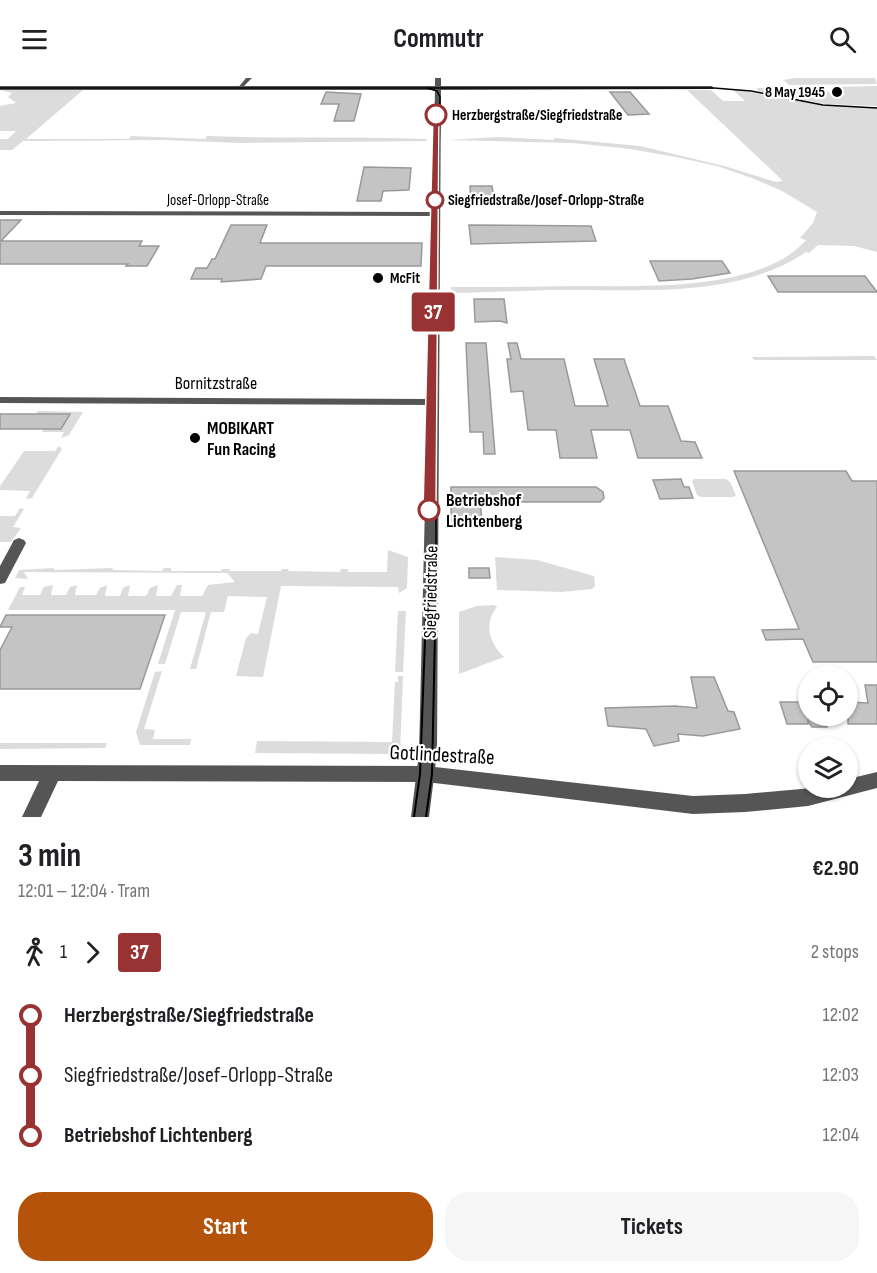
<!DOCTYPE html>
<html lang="en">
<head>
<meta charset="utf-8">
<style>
  body { margin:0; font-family:"Sofia Sans Condensed",sans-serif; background:#f6f6f6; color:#202124; height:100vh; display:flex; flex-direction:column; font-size:22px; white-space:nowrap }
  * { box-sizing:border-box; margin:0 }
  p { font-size:20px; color:#757577 }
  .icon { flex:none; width:33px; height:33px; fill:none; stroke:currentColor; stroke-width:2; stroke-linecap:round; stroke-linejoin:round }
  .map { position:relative; height:739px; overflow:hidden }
  .side { display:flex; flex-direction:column; background:#fff; flex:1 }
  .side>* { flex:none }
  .badge { padding:0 12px; border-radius:4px; font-size:21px; line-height:39px }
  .controls { position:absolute; left:798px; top:588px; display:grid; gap:12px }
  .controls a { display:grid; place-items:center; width:60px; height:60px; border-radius:50%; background:#fff; box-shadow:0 2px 4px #0004; font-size:30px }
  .map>.badge { position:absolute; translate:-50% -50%; box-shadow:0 0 0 3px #fff }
  .legs { display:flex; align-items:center; gap:9px; height:66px; padding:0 18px; font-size:20px }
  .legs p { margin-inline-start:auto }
  .overview { display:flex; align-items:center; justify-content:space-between; height:102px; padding:0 18px }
  h1 { font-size:33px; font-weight:700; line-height:45px }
  .button { display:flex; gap:12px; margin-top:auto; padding:12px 18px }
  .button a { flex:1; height:69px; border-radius:24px; background:#b45309; color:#fff; font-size:24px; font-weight:700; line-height:69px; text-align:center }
  .button a+a { background:#f6f6f6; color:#202124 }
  ul { padding:0 18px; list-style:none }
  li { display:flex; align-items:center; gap:21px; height:60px; font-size:22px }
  li i { display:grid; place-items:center; width:9px; height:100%; margin:0 8px; background:currentColor }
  li i::after { content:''; width:15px; height:15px; margin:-8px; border:4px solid; border-radius:50%; background:#fff }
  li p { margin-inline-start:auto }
  li:first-child i { background:linear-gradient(#0000 50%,currentColor 0) }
  li:last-child i { background:linear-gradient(currentColor 50%,#0000 0) }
  header { display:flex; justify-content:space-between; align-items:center; height:78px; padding:0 18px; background:#fff; font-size:27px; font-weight:700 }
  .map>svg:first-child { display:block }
</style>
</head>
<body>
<header><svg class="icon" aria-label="menu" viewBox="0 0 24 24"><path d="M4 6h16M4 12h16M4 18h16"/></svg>Commutr<svg class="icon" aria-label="search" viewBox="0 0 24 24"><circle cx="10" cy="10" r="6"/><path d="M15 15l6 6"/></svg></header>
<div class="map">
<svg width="877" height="739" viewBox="0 0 877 739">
  <rect width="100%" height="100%" fill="#fff"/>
  <!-- green -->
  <g fill="#dcdcdc">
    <polygon points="795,0 875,0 877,6 789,7 783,2"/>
    <polygon points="877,8 877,28 825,26 758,13 757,10 821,9 833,17 845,17 834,9"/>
    <path d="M 732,11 L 821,27 L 877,30 L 877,174 L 854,168 L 818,167 L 809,175 L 806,174 C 736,221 643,211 564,212 C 526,212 486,215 450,215 L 451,209 C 493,209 536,209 579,208 C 643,208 761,214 806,162 L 800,160 L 813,145 L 817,134 L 782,113 L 752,100 L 717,88 L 676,79 L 630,71 L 573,65 L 448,62 L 497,59 L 554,62 L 554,60 L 640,68 L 724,88 L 776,104 L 783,103 L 687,12 L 711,12 L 723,23 L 745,23 Z"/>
    <path d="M 0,12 L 83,12 L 26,61 L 129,61 L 131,58 L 205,61 L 207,58 C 282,61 353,58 426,61 L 427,63 L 241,65 L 163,62 L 23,63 L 12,72 L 0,72 L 0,61 L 8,61 L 16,53 L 0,53 L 0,28 L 16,25 L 8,19 L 12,15 Z"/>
    <polygon points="874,278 877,282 754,282 752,279"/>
    <polygon points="38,333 83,334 69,357 61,360 64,354 42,354 44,351 61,351 70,336 36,336"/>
    <polygon points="59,368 62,371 32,420 26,421 30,413 0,412 0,408 24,373 55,373"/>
    <polygon points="694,401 726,401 730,404 736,417 733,419 701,419 697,417 692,403"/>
    <polygon points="20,430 24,431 13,449 21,450 11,464 0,464 0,438 15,438"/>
    <polygon points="388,472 408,479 407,510 399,515 398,509 281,508 263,599 236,598 246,560 251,555 258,556 267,519 228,518 224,534 211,534 196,591 190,591 206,534 181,534 165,586 158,586 175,532 8,532 20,509 25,509 22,517 40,517 44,509 53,507 51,517 66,517 70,509 77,507 75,517 96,517 100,510 107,507 105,518 120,518 123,510 130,507 128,518 146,518 150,510 158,507 156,518 171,518 177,507 182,507 180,518 202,518 208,507 235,504 227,495 24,494 28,501 15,500 19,492 54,490 54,492 113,490 112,492 162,493 164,490 171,490 171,493 221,493 222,491 230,491 229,493 281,493 282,491 289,491 288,493 340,494 341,491 348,491 348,494 387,494"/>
    <polygon points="495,479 537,482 594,498 595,508 592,511 562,514 497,512"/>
    <path d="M 494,527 L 497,529 C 483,545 490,566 504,579 L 459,596 L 459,534 L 477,528 Z"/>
    <polygon points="398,533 406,533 403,594 395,594"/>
    <polygon points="162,593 144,651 155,652 153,661 191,661 190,667 140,667 136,654 155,594"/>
    <polygon points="398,598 403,598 400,676 255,675 257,663 392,664 395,604 398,604"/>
    <polygon points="0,665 107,665 105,670 0,671"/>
  </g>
  <!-- building -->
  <g fill="#c4c4c4" stroke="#999" stroke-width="1.5">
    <polygon points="326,14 361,16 354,43 334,43 339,26 321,26"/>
    <polygon points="610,14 630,14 649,36 628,37"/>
    <polygon points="364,89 411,90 409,112 383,113 381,123 357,123"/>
    <polygon points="470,108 492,108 495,126 471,126"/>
    <polygon points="0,142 21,142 1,163 142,163 139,168 159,168 147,188 126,188 128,186 0,186"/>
    <polygon points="231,147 267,147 260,165 422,165 421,188 266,188 261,201 221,204 222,201 191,201 196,190 207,190 212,181 215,181"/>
    <polygon points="469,147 591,148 596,163 471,166"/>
    <polygon points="650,183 722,183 730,195 692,201 659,203"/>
    <polygon points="768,198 865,198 877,214 778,214"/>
    <polygon points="474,221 504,221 507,245 500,243 475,244"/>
    <polygon points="466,265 486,265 495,376 484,376 483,354 470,354"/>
    <polygon points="508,265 517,265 521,281 564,281 575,328 608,328 594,281 624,281 640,328 668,328 681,363 695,364 702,380 638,380 630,352 591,352 597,380 560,380 556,352 528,352 523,313 511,314 507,281 511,281"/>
    <polygon points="0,336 70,336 61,351 0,351"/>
    <polygon points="734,393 846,393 852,403 877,403 877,584 813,584 803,561 766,562 762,552 799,551"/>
    <polygon points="681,401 684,409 689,409 693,420 660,421 653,402"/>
    <polygon points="451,409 596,409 603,414 604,420 600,424 480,424 482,443 451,443"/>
    <polygon points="469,490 489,490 490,500 469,500"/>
    <polygon points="6,537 165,537 140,611 0,611 0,572 12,549 0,549"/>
    <polygon points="691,599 714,599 728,633 734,634 740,651 703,658 678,656 679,663 654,668 646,651 608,648 605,630 675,628 697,630"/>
    <polygon points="865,607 877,607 877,646 848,646 848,624 868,625"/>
    <polygon points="780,624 808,624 808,638 822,638 827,649 812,649 808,643 808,646 787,646"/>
  </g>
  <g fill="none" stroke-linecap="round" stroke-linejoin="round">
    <!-- minor -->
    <g fill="#555" fill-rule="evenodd">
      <polygon points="246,0 252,0 241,11 237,11"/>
      <polygon points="712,8 714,11 438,12 435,10 438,8"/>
      <polygon points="0,319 433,321 439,324 433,327 0,325"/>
      <polygon points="19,460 24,462 26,465 5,505 0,506 0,488 14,462"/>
      <polygon points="0,687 426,688 693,718 745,716 812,710 848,710 848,701 877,694 877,710 808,728 745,734 693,736 426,704 58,703 41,739 22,739 39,703 0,703"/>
    </g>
    <!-- tertiary -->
    <polygon fill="#555" fill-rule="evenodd" points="435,0 441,0 441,10 437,675 429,739 411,739 419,675 432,138 0,137 0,133 432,134 435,12 0,12 0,8 435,8"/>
    <!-- tram-far1 -->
    <g stroke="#000" stroke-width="1.5">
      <polyline points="0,10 714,10 751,13 823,27 877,30"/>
      <polyline points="427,10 437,13 440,19 436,270 436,510"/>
      <polyline points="427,510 428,479"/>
    </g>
    <!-- tram -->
    <g stroke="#000" stroke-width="2">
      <polyline points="414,739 420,696 427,508"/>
      <polyline points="426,739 432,696 436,508"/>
    </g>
  </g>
  <!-- line-1 -->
  <polygon fill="#933" stroke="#fff" stroke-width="1.5" points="436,35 439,37 436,432 429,436 423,432 433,37"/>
  <!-- markers -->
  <g fill="#000" stroke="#fff" stroke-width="2">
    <circle cx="837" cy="14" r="6"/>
    <circle cx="378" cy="200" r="6"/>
    <circle cx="195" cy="360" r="6"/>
  </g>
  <g fill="#fff" stroke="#933" stroke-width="3">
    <circle cx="436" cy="37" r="10"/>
    <circle cx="435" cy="122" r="8"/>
    <circle cx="429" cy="432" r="10"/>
  </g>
  <g text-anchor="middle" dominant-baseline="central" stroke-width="4.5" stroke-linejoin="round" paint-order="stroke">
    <!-- far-poi labels -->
    <g font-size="15" font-weight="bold" fill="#000" stroke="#fff" text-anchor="end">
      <text x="825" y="14">8 May 1945</text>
      <text x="390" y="200" text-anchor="start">McFit</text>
    </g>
    <!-- far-stop labels -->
    <g font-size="15" font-weight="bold" fill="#000" stroke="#fff" text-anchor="start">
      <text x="452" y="37">Herzbergstraße/Siegfriedstraße</text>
      <text x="448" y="122">Siegfriedstraße/Josef-Orlopp-Straße</text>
    </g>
    <!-- far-street labels -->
    <g font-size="15" fill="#000" stroke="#fff">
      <text x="218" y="122">Josef-Orlopp-Straße</text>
    </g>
    <!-- street labels -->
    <g font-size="18" fill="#000" stroke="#fff">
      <text x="216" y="305">Bornitzstraße</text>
      <text transform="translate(431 514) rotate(-89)">Siegfriedstraße</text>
    </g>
    <!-- poi labels -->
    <g font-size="18" font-weight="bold" fill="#000" stroke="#fff" text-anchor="start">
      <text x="207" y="350">MOBIKART<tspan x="207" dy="21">Fun Racing</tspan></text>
    </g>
    <!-- stop labels -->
    <g font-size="18" font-weight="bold" fill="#000" stroke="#fff" text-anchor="start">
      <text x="446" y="422">Betriebshof<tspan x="446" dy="21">Lichtenberg</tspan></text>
    </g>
    <!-- near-street labels -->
    <g font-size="21" fill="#000" stroke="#fff">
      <text transform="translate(442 677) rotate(3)">Gotlindestraße</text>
    </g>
  </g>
</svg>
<div class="controls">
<a><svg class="icon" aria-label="locate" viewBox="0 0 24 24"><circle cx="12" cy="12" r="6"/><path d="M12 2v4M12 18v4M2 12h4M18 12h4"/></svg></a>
<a><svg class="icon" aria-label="layers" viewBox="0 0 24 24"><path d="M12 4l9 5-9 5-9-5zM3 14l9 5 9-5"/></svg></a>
</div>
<b class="badge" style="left:433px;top:234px;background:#933;color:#fff">37</b>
</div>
<section class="side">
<div class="overview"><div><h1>3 min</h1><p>12:01 – 12:04 · Tram</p></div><b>€2.90</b></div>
<div class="legs"><svg class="icon" aria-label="walk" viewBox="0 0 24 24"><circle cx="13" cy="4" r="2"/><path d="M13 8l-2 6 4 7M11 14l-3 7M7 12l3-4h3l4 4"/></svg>1<svg class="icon" aria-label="forward" viewBox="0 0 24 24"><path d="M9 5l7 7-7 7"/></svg><b class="badge" style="background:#933;color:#fff">37</b><p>2 stops</p></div>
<ul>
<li><i style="color:#933"></i><b>Herzbergstraße/Siegfriedstraße</b><p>12:02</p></li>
<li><i style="color:#933"></i><span>Siegfriedstraße/Josef-Orlopp-Straße</span><p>12:03</p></li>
<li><i style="color:#933"></i><b>Betriebshof Lichtenberg</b><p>12:04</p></li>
</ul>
<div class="button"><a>Start</a><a>Tickets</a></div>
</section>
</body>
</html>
